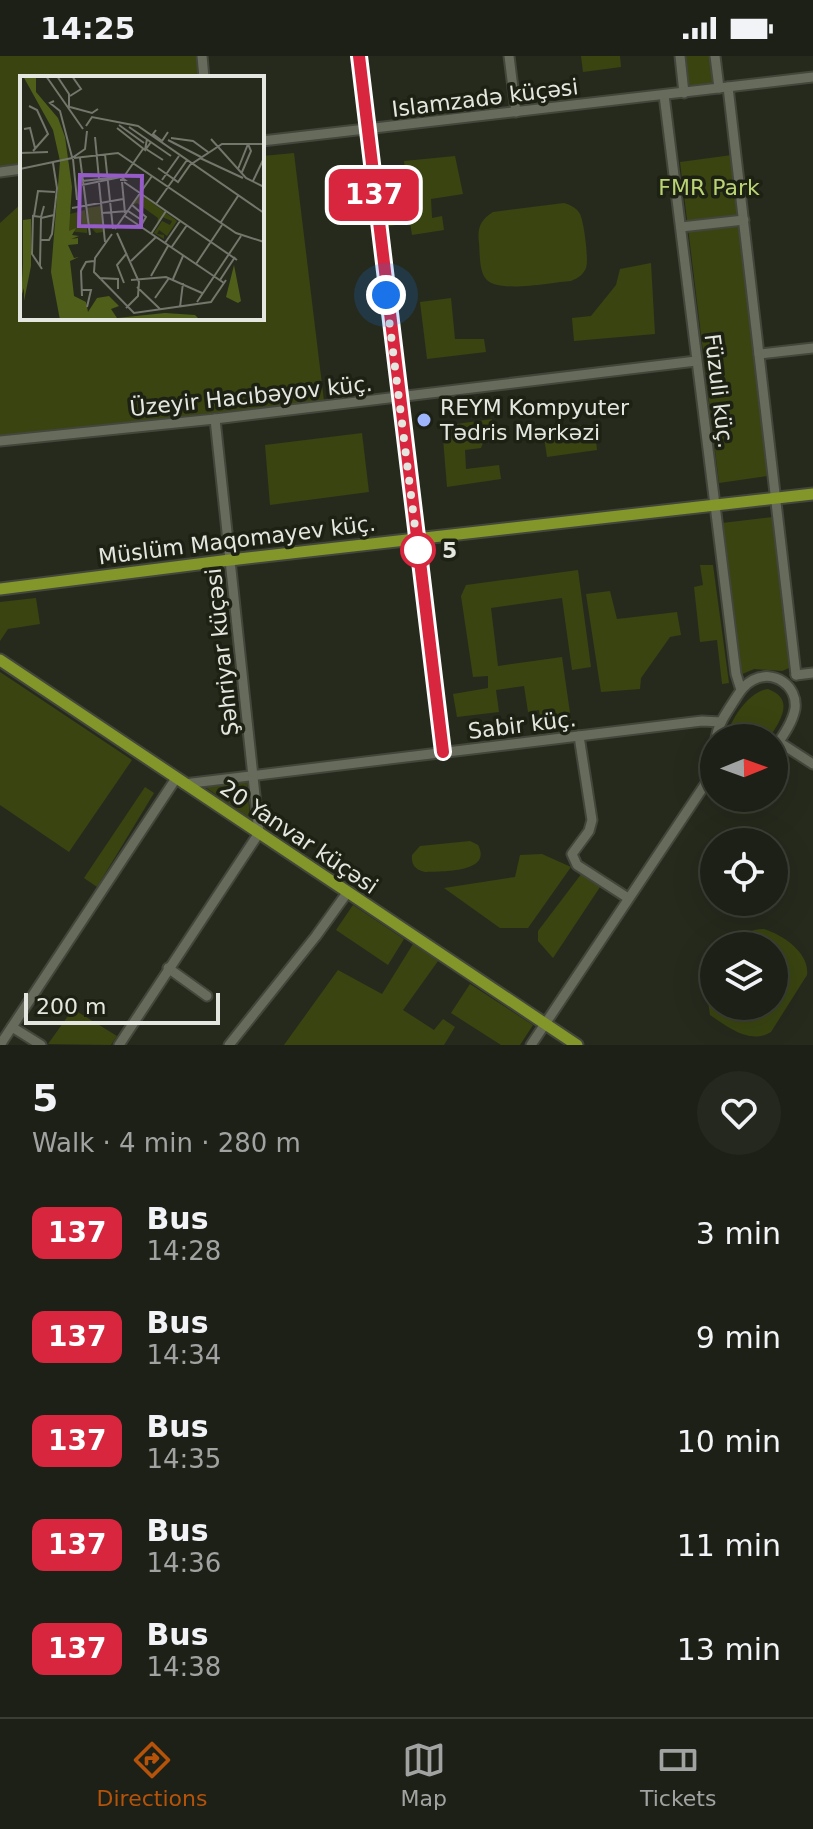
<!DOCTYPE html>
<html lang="en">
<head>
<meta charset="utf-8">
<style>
  body { margin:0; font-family:"DejaVu Sans",sans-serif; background:#25281f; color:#f1f3f6; height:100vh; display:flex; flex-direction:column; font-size:30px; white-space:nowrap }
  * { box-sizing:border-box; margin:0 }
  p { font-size:26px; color:#a0a3a1 }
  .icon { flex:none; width:44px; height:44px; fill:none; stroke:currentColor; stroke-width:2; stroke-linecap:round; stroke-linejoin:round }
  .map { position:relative; height:989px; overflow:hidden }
  .details { display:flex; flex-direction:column; background:#1c2016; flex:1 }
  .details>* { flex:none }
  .badge { padding:0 16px; border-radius:12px; font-size:28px; line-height:52px }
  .needle { width:52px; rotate:89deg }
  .controls { position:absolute; left:700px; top:668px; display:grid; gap:16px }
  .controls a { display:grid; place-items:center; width:88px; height:88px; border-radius:50%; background:#1c2016; box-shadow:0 8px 32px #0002,0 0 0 2px #3a3e35; font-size:40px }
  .scale { position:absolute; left:24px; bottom:20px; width:196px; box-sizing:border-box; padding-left:8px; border:4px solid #e4e7df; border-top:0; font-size:22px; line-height:28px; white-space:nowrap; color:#e4e7df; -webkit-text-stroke:6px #1d2114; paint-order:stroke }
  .you { position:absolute; width:40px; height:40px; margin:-20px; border:6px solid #fff; border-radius:50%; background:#1a73e8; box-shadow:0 0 0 12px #1a73e833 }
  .map>.badge { position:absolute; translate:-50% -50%; box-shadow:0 0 0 4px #fff }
  .round { display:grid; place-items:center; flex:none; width:84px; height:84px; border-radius:42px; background:#25281f }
  .head { display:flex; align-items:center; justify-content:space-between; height:136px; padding:0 32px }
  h1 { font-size:38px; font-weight:700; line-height:60px }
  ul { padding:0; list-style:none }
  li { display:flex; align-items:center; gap:24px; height:104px; padding:0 32px }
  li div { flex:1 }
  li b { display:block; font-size:30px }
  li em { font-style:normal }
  li .badge { min-width:88px; font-weight:700; text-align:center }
  .status { display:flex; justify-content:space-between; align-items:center; height:56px; padding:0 40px; background:#1c2016; direction:ltr }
  .status svg { height:22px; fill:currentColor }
  .tab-bar { display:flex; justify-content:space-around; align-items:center; height:112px; border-top:2px solid #3a3e35; background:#1c2016; font-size:22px; color:#a0a3a1 }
  .tab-bar a { display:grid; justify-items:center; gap:4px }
  .tab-bar .selected { color:#b45309 }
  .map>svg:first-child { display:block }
</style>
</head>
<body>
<div class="status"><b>14:25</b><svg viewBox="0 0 49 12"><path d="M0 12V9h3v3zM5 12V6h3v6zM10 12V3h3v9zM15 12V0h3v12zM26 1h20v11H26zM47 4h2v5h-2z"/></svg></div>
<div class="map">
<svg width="813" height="989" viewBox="0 0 813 989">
  <rect width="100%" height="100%" fill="#262a1d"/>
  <!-- green -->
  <g fill="#394411">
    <polygon points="0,0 196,0 199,22 22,22 22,109 0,111"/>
    <polygon points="581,0 620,0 621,11 583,16"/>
    <polygon points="684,0 712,0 716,27 688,31"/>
    <polygon points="294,97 324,345 0,380 0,167 22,147 22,262 262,262 262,100"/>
    <polygon points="732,99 767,420 719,427 680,106"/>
    <polygon points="455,100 463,138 431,143 432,162 442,160 444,174 412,179 410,166 386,171 384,151 408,148 404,105"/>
    <path d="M 564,147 C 570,149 576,151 580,158 C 584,166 589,204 586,212 C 583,219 578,222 571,225 C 553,226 498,238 486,223 C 479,215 480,198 479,187 C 477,173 480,164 493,156 Z"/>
    <polygon points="651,207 655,278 574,285 572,262 591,260 616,229 620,213"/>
    <polygon points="451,242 455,283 484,283 486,296 427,303 420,246"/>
    <polygon points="492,363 481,392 465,394 466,413 499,409 501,423 447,431 442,370"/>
    <polygon points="594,368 597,394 547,401 543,374"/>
    <polygon points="362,377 369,436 270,449 265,389"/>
    <polygon points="773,461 789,612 782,615 754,613 740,619 722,467"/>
    <polygon points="700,509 713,509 729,627 722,628 717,584 700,586 694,531 703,529"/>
    <polygon points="578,514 591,611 572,614 562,542 491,552 498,610 562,601 571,664 541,668 539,654 528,656 524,630 496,634 499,656 457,661 453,638 488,632 488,620 473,621 461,540 466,529"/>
    <polygon points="610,535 617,563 677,556 681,579 670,581 641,622 640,633 601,636 586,538"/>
    <polygon points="36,542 40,568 8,573 0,585 0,546"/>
    <polygon points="0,616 132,704 69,796 0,749"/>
    <path d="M 768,633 C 795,643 781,664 769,682 L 726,682 C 730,664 749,635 768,633 Z"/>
    <polygon points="246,717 250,762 195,724"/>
    <polygon points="145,731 154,737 97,831 84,822"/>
    <path d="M 470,785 L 478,789 C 493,817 442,815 425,816 C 415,814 411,808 412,799 L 420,790 Z"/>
    <polygon points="542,798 571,811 528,872 500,872 444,832 515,821 520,799"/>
    <polygon points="582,817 600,831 553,902 538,885 538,875"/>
    <polygon points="353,849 404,883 388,909 336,874"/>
    <path d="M 764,873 C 783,879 810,897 807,919 L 771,976 C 750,989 728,971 710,959 L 707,938 L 714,923 L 714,950 L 774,950 L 774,890 L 735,890 C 743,878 749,873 764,873 Z"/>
    <polygon points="413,888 438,905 403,954 434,974 443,963 455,971 444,989 284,989 338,914 382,938"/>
    <polygon points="470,928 533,969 520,989 501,989 451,957"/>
    <polygon points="73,953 117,980 111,989 48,988"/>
  </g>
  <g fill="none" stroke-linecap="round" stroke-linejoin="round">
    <defs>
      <g id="minor">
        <polyline points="202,0 204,22"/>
        <polyline points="359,0 443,696"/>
        <polyline points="509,0 516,56"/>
        <polyline points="680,0 684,37"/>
        <polyline points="715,0 719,32"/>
        <polyline points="728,31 796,619"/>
        <polyline points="664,39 736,618 741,634"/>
        <polyline points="262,85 813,21"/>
        <polyline points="0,116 22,113"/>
        <polyline points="681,171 744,164"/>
        <polyline points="759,298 813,292"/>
        <polyline points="0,385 215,363 696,305"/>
        <polyline points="796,619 813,617"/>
        <polyline points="579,680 592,764 589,775 572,798 577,809 628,842"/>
        <path d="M 716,682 C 718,669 725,659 732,648 C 738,639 743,629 753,624 C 774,613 798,630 795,653 C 792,668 782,681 774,693"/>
        <polyline points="779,686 813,708"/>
        <polyline points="184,728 702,665 721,666"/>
        <polyline points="168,912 207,940"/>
        <polyline points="12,971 41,989"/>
        <polyline points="0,989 173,727"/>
        <polyline points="119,989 259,777 215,363"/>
        <polyline points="229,989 316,880 347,837"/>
        <polyline points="531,989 714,715"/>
      </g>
      <g id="major">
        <polyline points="0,533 230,504 813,438"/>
        <polyline points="0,604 577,989"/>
      </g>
    </defs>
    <!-- minor casing -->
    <use href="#minor" stroke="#42463b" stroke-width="13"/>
    <!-- major casing -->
    <use href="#major" stroke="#42463b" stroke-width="15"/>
    <!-- minor -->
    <use href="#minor" stroke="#666b5c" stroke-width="9"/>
    <!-- major -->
    <use href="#major" stroke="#829629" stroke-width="11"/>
  </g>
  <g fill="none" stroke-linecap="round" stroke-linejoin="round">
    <defs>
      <polyline id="line" points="359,0 443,696"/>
    </defs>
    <!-- line casing -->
    <use href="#line" stroke="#fff" stroke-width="18"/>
    <!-- line -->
    <use href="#line" stroke="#d7263d" stroke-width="12"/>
    <!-- walk -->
    <polyline stroke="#e4e7df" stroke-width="8" stroke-dasharray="0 14.4" points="386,239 419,503 418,494"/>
  </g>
  <!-- markers -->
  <circle fill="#9eb4fd" stroke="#1d2114" stroke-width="3" cx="424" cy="364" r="8"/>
  <circle fill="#fff" stroke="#d7263d" stroke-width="4" cx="418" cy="494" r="16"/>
  <g text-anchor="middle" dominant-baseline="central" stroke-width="7" stroke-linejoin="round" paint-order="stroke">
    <!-- street labels -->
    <g font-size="22" fill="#e4e7df" stroke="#1d2114">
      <text transform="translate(485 42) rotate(-7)">Islamzadə küçəsi</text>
      <text transform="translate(719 335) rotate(83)">Füzuli küç.</text>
      <text transform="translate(251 340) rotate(-6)">Üzeyir Hacıbəyov küç.</text>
      <text transform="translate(237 484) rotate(-7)">Müslüm Maqomayev küç.</text>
      <text transform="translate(222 596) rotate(-96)">Şəhriyar küçəsi</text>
      <text transform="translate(522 669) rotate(-7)">Sabir küç.</text>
      <text transform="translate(299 781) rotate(34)">20 Yanvar küçəsi</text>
    </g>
    <!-- park labels -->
    <g font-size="22" fill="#bad373" stroke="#1d2114">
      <text x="709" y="131">FMR Park</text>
    </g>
    <!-- poi labels -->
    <g font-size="22" fill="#e4e7df" stroke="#1d2114" text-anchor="start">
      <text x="440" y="351">REYM Kompyuter<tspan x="440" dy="25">Tədris Mərkəzi</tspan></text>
    </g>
    <!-- stop labels -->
    <g font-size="22" font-weight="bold" fill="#e4e7df" stroke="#1d2114" text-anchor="start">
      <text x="442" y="494">5</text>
    </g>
  </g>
  <!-- overview -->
  <g transform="translate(20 20)">
    <rect width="244" height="244" fill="#262a1d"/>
    <path d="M 120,118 L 157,145 L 147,160 L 139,154 L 137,158 L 144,159 L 144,163 L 134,157 L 142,145 L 150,149 L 152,145 L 142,141 L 137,150 L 138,142 L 117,127 L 113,129 ZM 81,130 L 83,156 L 76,157 L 67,147 L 67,157 L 48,155 L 50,138 L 65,134 L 66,141 L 66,132 Z" fill="#394411"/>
    <path d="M 3,0 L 16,0 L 16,16 L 38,42 L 45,61 L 52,111 L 49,155 L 56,152 L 52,159 L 59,160 L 51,163 L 58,162 L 58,168 L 48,169 L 54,182 L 59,181 L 50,185 L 54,220 L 66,226 L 68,236 L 77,222 L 89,220 L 99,230 L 91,233 L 97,242 L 145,237 L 175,239 L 180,244 L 40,244 L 31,196 L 40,85 L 33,54 ZM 11,143 L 11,190 L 4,225 L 4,212 L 0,224 L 0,152 L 3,206 L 3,144 ZM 214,189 L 221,225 L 218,227 L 206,221 Z" fill="#4f5f19"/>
    <path fill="none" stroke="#72766b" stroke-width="2" d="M 26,0 L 63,53M 37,0 L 49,18 L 49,32M 50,20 L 61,13 L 52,0M 34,25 L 30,27 L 40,35 L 52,81M 9,30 L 17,34 L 28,58 L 13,75M 50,31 L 72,37 L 78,33M 99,49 L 124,67M 66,50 L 72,41 L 118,50 L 244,137M 109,51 L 151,80M 97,52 L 125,74 L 127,63M 4,53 L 10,52 L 15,72M 136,54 L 133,58 L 142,65 L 148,56M 75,61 L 79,103M 151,62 L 173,65 L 188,76M 191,63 L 226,102 L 244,111M 148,64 L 181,81M 131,66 L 126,73 L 143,84M 0,77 L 28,76M 85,78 L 93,153M 54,82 L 98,77 L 216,157 L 244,166M 60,82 L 70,159M 180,82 L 223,102M 53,83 L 57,124M 138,92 L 158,106 L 170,89 L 202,68 L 244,68M 0,93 L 52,82 L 65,73 L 67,55M 218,93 L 228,68M 222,96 L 231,75 L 228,68M 103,102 L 123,73M 142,104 L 159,80M 62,105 L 99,101M 233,105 L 244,82M 102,106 L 105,137M 104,106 L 217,184M 79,107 L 85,166M 62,109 L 101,101 L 105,104 L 100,104M 136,128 L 167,84M 112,129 L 126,141 L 122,148M 52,132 L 103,123M 82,137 L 108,135 L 123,145M 14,140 L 18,115 L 35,116M 105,140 L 204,207M 201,146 L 218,120M 95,153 L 132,100M 97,157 L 119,206 L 118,220 L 106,232M 92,158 L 75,182 L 74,196 L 114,237 L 191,226 L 206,204M 131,158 L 146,135M 20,164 L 29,164 L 32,158 L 37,112 L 33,87M 145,167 L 160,145M 151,172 L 167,149M 111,185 L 136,161M 176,188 L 202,149M 20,190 L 21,142 L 34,139M 22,193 L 12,178 L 13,140 L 21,141 L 24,130M 131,200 L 148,170M 79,202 L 98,203 L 98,213M 153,203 L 163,180M 111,204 L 146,201 L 182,217M 200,204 L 215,181M 104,207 L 97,189 L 107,177M 117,211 L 140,233M 62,214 L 71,214 L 67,231M 62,220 L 61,195 L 66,186 L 74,185M 135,222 L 149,202M 177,226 L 221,160M 160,231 L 163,207"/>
    <path fill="#955bc7" fill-opacity="0.15" stroke="#955bc7" stroke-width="4" d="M 60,99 L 122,100 L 121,151 L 59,150 Z"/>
    <rect width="244" height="244" fill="none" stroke="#e4e7df" stroke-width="4"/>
  </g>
</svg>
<div class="controls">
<a><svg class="needle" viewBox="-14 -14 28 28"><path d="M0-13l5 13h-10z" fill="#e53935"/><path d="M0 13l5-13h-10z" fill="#a0a3a1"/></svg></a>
<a><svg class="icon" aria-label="locate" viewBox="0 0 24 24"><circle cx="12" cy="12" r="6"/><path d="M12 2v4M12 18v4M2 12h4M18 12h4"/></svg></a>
<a><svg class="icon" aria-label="layers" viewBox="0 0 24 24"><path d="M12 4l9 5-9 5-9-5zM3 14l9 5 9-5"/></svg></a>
</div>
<div class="scale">200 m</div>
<div class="you" style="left:386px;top:239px"></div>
<b class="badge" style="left:374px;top:139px;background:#d7263d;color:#fff">137</b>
</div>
<section class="details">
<div class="head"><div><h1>5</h1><p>Walk · 4 min · 280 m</p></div><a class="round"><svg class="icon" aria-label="heart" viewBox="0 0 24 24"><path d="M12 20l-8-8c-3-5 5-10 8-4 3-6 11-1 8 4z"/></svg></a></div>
<ul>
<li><span class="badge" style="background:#d7263d;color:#fff">137</span><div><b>Bus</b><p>14:28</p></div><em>3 min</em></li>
<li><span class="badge" style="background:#d7263d;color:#fff">137</span><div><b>Bus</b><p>14:34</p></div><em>9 min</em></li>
<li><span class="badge" style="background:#d7263d;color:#fff">137</span><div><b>Bus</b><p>14:35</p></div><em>10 min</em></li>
<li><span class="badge" style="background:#d7263d;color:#fff">137</span><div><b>Bus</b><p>14:36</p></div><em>11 min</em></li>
<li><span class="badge" style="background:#d7263d;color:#fff">137</span><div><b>Bus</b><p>14:38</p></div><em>13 min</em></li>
</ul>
</section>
<nav class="tab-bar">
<a class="selected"><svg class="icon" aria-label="directions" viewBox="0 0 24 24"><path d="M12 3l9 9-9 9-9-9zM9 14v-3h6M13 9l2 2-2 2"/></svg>Directions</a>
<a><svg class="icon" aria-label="map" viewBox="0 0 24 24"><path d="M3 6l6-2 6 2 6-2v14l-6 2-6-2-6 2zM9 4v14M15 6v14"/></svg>Map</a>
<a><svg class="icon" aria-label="tickets" viewBox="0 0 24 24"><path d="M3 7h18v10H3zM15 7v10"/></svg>Tickets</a>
</nav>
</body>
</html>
